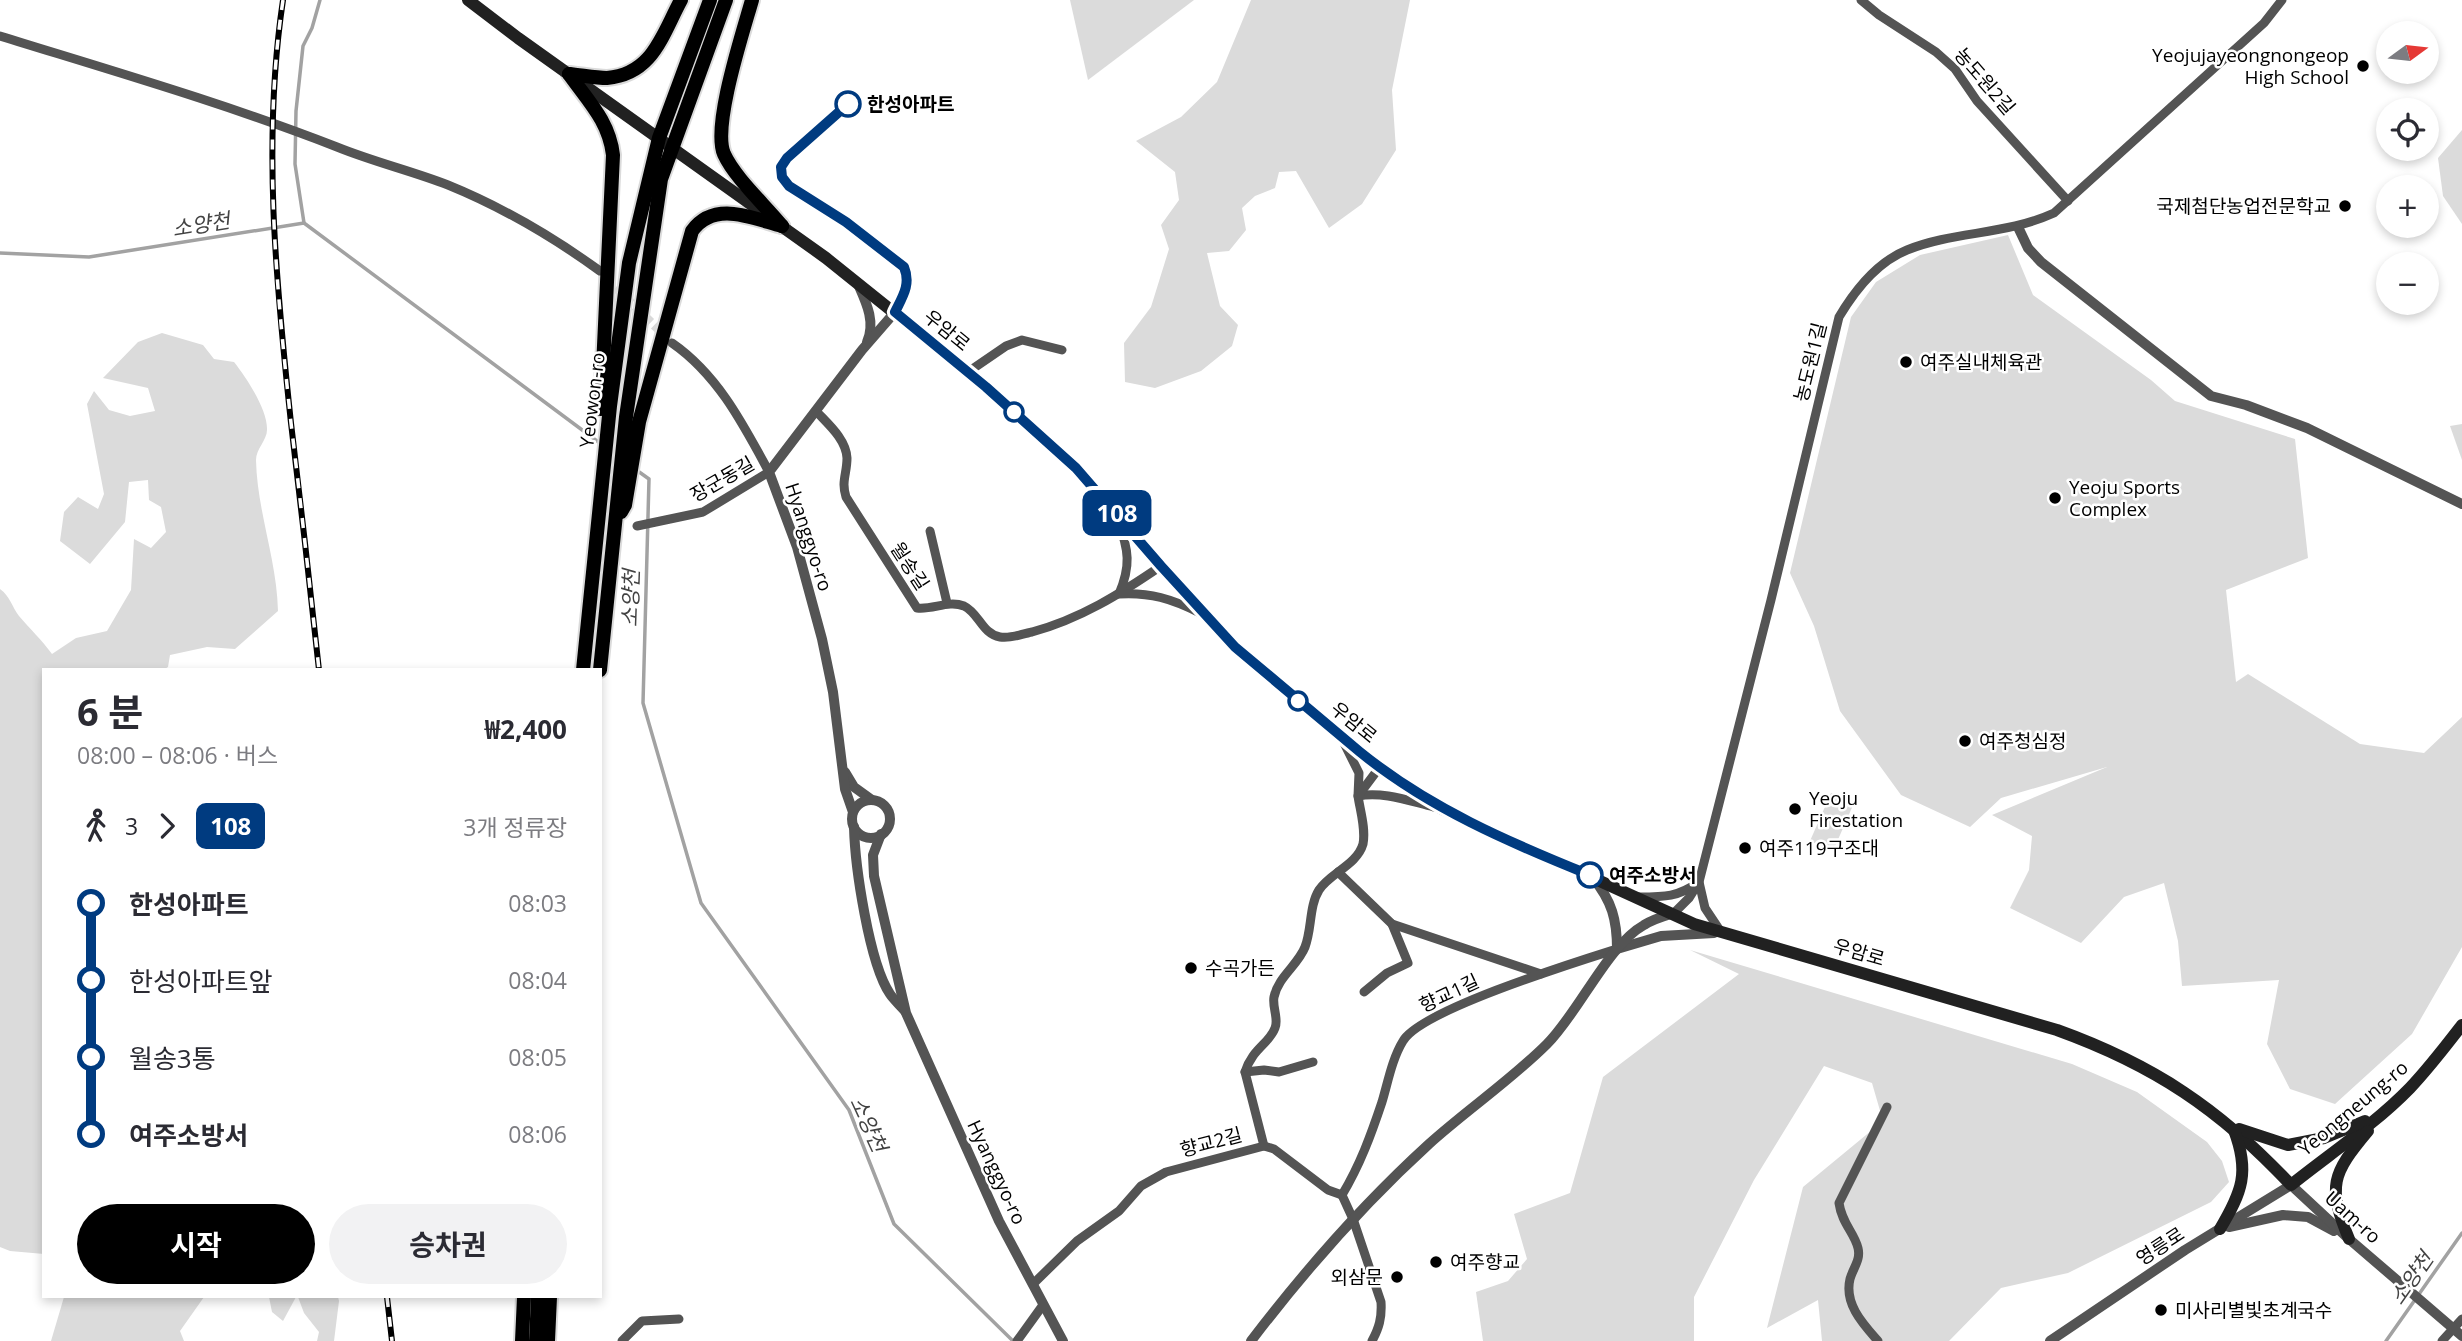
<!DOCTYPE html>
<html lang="ko">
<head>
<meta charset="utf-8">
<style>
  body { margin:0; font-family:"Open Sans","Noto Sans KR",sans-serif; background:#f2f2f3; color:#2b2b33; height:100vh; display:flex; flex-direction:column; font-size:26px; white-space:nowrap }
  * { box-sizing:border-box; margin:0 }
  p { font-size:23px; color:#7c7c81 }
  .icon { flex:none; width:38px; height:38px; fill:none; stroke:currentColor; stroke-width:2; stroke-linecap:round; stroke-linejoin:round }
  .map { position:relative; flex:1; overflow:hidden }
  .side { position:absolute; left:42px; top:668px; width:560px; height:630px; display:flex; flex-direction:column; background:#fff; border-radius:0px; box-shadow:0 4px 10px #0003 }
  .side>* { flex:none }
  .badge { padding:0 14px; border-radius:10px; font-size:24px; line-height:46px }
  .needle { width:46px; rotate:75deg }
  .controls { position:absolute; left:2376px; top:21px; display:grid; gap:14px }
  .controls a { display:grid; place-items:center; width:63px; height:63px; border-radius:50%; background:#fff; box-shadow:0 4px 10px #0003; font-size:35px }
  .map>.badge { position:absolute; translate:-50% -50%; box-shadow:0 0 0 4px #fff }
  .legs { display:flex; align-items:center; gap:10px; height:77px; padding:0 35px; font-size:23px }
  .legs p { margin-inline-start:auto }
  .summary { display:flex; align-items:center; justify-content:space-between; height:119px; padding:0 35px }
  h1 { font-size:38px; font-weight:700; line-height:52px }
  .cta { display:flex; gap:14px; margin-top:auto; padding:14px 35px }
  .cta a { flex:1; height:80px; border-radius:42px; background:#000; color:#fff; font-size:28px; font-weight:700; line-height:80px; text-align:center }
  .cta a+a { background:#f2f2f3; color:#2b2b33 }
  ul { padding:0 35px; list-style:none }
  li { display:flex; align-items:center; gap:24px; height:77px; font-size:26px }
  li i { display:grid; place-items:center; width:10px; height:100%; margin:0 9px; background:currentColor }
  li i::after { content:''; width:18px; height:18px; margin:-9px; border:5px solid; border-radius:50%; background:#fff }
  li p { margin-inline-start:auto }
  li:first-child i { background:linear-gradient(#0000 50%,currentColor 0) }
  li:last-child i { background:linear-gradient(currentColor 50%,#0000 0) }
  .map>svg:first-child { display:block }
</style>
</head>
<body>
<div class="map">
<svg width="2462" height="1341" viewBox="0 0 2462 1341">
  <rect width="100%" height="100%" fill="#fff"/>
  <!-- green -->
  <g fill="#dbdbdb">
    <polygon points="1070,0 1194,0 1088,80"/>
    <polygon points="1251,0 1410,0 1392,90 1396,150 1362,204 1329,228 1296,171 1279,172 1275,188 1255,196 1242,208 1246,230 1229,251 1207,253 1220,306 1238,325 1232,346 1201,371 1155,388 1125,382 1124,343 1151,307 1169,249 1161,225 1179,200 1175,172 1136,141 1181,117 1217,82"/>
    <polygon points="2462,130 2462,224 2443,196 2438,158"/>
    <polygon points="2008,235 2033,295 2151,380 2175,401 2295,439 2308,558 2226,590 2236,682 2248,674 2360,744 2424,753 2462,717 2462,947 2412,1034 2335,1104 2290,1089 2267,1044 2279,980 2182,986 2178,941 2164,883 2124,897 2081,943 2010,908 2029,870 2032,836 1992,815 2107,767 2001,798 1970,827 1901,795 1840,711 1814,626 1790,573 1851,317 1876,282 1920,255"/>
    <path d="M 162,333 L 203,345 L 214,359 L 234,362 C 246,377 268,410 267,430 C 267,440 256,449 256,460 C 257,511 277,560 278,611 L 235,649 L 207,647 L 170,655 L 168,667 L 163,670 L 44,670 L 44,1254 L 10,1251 L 0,1247 L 0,589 C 10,596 12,607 19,616 C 30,629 42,640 52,654 L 76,638 L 107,631 L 131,590 L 134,539 L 151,548 L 166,532 L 161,507 L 149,500 L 148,480 L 129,482 L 125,522 L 90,564 L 60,541 L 64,512 L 78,497 L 98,509 L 104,494 L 87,404 L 94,391 L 109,410 L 130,416 L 155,411 L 148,388 L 103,378 L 138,342 Z"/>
    <polygon points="2462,424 2462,460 2450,426"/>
    <polygon points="1831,793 1854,803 1833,851 1810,841"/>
    <polygon points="1690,950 2072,1064 2137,1092 2207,1142 2222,1161 2229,1182 2211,1202 2068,1273 2001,1288 1949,1341 1822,1341 1818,1300 1767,1328 1803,1187 1883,1121 1872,1083 1824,1066 1754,1180 1694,1297 1694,1341 1483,1341 1476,1292 1508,1281 1527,1259 1514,1214 1570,1193 1603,1077 1739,974"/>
    <polygon points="64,1297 204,1297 180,1331 184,1341 51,1341"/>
    <polygon points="269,1297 296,1297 283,1321 272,1312"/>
    <polygon points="298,1297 338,1297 339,1301 334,1341 317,1341 319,1332 304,1313"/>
  </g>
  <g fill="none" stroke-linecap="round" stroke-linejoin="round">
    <!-- stream -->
    <g stroke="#a2a2a2" stroke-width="3.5">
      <polyline points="304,223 295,164 296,111 303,46 312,28 320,0"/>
      <polyline points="0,253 89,257 304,223 601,444"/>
      <polyline points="635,469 649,479 643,703 701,903 849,1110 894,1224 1013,1341"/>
      <polyline points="2386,1341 2462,1233"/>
    </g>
    <!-- minor-tunnel -->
    <polyline stroke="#d9d9d9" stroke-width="9" stroke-dasharray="9 4.5" stroke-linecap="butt" points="606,278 666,337"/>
    <defs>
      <g id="trunk">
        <path d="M 752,0 C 743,32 712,126 724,154 C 735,178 765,205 782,226"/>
        <path d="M 569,74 C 588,101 609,121 613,155 L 601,409"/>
        <path d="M 569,74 C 581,75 595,78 607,78 C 653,74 662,35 681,0"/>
        <path d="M 621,512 L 625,505 L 639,422 L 692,231 C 714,200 752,218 782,226"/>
        <polyline points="583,670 610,406 629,263 659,138 710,0"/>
        <polyline points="600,670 626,417 661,179 726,0"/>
        <polyline points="522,1341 524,1297"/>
        <polyline points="536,1341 538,1297"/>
        <polyline points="548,1341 550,1297"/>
      </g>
    </defs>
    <!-- trunk casing -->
    <use href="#trunk" stroke="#dbdbdb" stroke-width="18"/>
    <!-- minor -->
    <g stroke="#545454" stroke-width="9">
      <polyline points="1861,0 1879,15 1936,52 1955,69 1977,101 2068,201"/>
      <path d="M 0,36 C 113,71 227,104 337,147 C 374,162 412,171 448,185 C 502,207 553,237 600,271"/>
      <path d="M 848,104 L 787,157 L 781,167 L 782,177 L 789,186 L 846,222 L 904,267 C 911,284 903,296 895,312"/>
      <polyline points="968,372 1006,346 1022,340 1062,350"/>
      <path d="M 816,411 C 828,424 846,439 847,458 C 847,474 841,481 846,497 L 917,608 C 933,610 948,600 964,606 C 979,613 982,634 1000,637 C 1011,639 1021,634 1032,632 C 1080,619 1120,594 1161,566"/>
      <path d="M 1118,521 C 1129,550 1131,566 1119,594 C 1150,592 1172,599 1200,613"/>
      <path d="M 637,526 L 703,512 L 769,472 C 743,424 718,375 672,343"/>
      <polyline points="930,531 947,603"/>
      <path d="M 1343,741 L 1359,773 L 1358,796 C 1383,791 1409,801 1434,807"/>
      <polyline points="1338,872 1392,924 1541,974"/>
      <path d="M 1639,897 C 1665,897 1678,897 1699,882 L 1705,908 L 1721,932"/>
      <path d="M 1674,913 L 1689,898 L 1699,882 L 1771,600 L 1839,317 C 1855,290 1877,262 1907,250 C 1954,231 2006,235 2054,213 L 2264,23 L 2282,0"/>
      <polyline points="1364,992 1387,973 1408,963 1392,924"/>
      <polyline points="1245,1072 1264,1070 1279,1072 1313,1062"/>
      <polyline points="1264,1146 1274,1149 1328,1190 1342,1195"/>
      <path d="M 1033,1284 L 1077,1241 L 1119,1211 L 1141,1186 L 1166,1172 L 1264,1146 L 1245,1072 C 1252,1049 1269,1044 1275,1028 C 1279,1019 1272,1007 1274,997 C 1278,977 1298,965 1305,947 C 1312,929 1309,906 1319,890 C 1330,873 1357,865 1363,844 C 1366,829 1360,810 1358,796 L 1379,768"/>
      <polyline points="622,1341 642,1321 679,1319"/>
      <polyline points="1017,1341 1043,1305"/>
      <path d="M 1372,1341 C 1379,1328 1382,1318 1381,1302 L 1353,1219 L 1342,1195 C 1360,1165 1371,1135 1382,1102 C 1388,1082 1392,1059 1403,1041 C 1421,1010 1576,962 1617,949"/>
      <path d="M 1878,1341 C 1863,1324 1844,1304 1850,1279 C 1853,1268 1861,1260 1858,1248 C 1854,1232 1842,1224 1839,1203 L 1887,1107"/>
      <polyline points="2442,1341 2462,1319"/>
    </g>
    <!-- tertiary -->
    <g stroke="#545454" stroke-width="10">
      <polyline points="2018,227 2028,248 2041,262 2211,396 2246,405 2307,428 2462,504"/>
      <path d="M 858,284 C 866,302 876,322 867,342"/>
      <polyline points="845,772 854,787 872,800"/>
      <circle cx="871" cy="819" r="19"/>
      <polyline points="853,812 845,789 833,692 822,639 797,547 769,472 862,350 895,312"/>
      <path d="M 854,827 C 855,866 869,963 890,994 C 894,1000 900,1005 905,1011"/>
      <polyline points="881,834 873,855 874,876 906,1013 999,1221 1063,1341"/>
      <path d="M 1593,878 C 1612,901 1617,920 1617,949 L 1661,936 L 1714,933"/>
      <polyline points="2229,1227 2283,1215 2308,1217 2334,1231"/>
      <path d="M 1251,1341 C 1306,1269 1362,1205 1429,1144 C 1468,1109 1511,1080 1547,1044 C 1579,1012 1608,945 1644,925 C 1653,919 1664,916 1674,913"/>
      <polyline points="2050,1341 2185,1250 2291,1185 2349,1239 2462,1336"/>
    </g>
    <!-- secondary -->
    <g stroke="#212121" stroke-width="12">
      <path d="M 468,0 L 518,38 L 826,258 L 968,372 L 1076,468 L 1161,566 L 1235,647 L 1379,768 L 1442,809 L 1694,924 L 2057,1030 C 2154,1065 2220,1109 2291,1185 C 2331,1153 2375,1124 2410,1088 C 2429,1068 2445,1047 2462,1025"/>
      <polyline points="2239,1129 2288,1145 2324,1138 2365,1121"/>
      <path d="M 2220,1229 C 2242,1192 2250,1172 2234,1130"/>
      <path d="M 2349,1239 C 2327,1186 2332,1174 2368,1131"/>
    </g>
    <!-- trunk -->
    <use href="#trunk" stroke="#000" stroke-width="14"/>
    <defs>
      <g id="rail">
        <path d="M 283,0 C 262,140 276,283 291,423 C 301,505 310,588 319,670"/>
        <polyline points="387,1297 392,1341"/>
      </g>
    </defs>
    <!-- rail casing -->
    <use href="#rail" stroke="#000" stroke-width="6"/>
    <!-- rail -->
    <use href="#rail" stroke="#fff" stroke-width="3.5" stroke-dasharray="10" stroke-linecap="butt"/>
  </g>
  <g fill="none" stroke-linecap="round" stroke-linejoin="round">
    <defs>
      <path id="line-1" d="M 848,104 L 787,158 L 781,167 L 782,177 L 789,186 L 846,222 L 904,267 C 911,284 903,296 895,312 L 986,387 L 1076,468 L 1161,566 L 1235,647 L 1360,752 C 1429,808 1508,842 1590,875"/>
    </defs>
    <!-- line-1 casing -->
    <use href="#line-1" stroke="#fff" stroke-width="16"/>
    <!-- line-1 -->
    <use href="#line-1" stroke="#003b80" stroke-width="10"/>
  </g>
  <!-- markers -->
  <g fill="#000" stroke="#fff" stroke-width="2.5">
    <circle cx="2363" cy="66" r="7"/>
    <circle cx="2345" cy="206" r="7"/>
    <circle cx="1906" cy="362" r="7"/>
    <circle cx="2055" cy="498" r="7"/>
    <circle cx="1965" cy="741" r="7"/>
    <circle cx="1795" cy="809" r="7"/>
    <circle cx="1745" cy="848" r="7"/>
    <circle cx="1191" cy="968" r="7"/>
    <circle cx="1436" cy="1262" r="7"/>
    <circle cx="1397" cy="1277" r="7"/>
    <circle cx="2161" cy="1310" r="7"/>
  </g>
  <g fill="#fff" stroke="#003b80" stroke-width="3.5">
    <circle cx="848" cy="104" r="12"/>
    <circle cx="1014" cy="412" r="9"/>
    <circle cx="1298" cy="701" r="9"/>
    <circle cx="1590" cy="875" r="12"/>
  </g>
  <g text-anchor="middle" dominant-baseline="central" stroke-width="5" stroke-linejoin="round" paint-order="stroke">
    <!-- poi labels -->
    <g font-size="19" fill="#000" stroke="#fff" text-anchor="start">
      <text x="2349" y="55" text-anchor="end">Yeojujayeongnongeop<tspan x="2349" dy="22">High School</tspan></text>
      <text x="2331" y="206" text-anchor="end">국제첨단농업전문학교</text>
      <text x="1920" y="362">여주실내체육관</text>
      <text x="2069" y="487">Yeoju Sports<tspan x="2069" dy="22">Complex</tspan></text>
      <text x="1979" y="741">여주청심정</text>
      <text x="1809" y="798">Yeoju<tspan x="1809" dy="22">Firestation</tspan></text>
      <text x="1759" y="848">여주119구조대</text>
      <text x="1205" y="968">수곡가든</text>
      <text x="1450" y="1262">여주향교</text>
      <text x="1383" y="1277" text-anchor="end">외삼문</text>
      <text x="2175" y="1310">미사리별빛초계국수</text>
    </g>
    <!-- street labels -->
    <g font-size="19" fill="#000" stroke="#fff">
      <text transform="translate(1985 81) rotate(49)">농도원2길</text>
      <text transform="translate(947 330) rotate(39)">우암로</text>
      <text transform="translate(1810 362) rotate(-76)">농도원1길</text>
      <text transform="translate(592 400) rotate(-83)">Yeowon-ro</text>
      <text transform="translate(722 479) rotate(-30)">장군동길</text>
      <text transform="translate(809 537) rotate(72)">Hyanggyo-ro</text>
      <text transform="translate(910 566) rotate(57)">월송길</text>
      <text transform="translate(1354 722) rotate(39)">우암로</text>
      <text transform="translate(1859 952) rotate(16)">우암로</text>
      <text transform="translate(1449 993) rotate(-25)">향교1길</text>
      <text transform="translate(2353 1108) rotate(-40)">Yeongneung-ro</text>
      <text transform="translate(1211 1142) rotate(-15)">향교2길</text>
      <text transform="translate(997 1172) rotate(65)">Hyanggyo-ro</text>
      <text transform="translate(2353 1217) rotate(42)">Uam-ro</text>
      <text transform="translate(2160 1246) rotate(-33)">영릉로</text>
    </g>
    <!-- stop labels -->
    <g font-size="19" font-weight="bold" fill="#000" stroke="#fff" text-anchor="start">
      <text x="867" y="104">한성아파트</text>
      <text x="1609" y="875">여주소방서</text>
    </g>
    <!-- water labels -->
    <g font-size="21" font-style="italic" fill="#434343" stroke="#fff">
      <text transform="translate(201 224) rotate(-9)">소양천</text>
      <text transform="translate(630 598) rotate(-88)">소양천</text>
      <text transform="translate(869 1124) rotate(65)">소양천</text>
      <text transform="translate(2411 1278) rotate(-55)">소양천</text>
    </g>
  </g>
</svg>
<div class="controls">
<a><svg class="needle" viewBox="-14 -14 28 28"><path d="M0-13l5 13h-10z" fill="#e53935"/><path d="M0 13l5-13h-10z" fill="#7c7c81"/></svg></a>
<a><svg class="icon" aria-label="locate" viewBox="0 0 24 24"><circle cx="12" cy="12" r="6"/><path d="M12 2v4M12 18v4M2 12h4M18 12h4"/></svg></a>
<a>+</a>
<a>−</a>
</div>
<b class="badge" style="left:1117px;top:513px;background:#003b80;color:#fff">108</b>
<section class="side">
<div class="summary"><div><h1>6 분</h1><p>08:00 – 08:06 · 버스</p></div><b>₩2,400</b></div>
<div class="legs"><svg class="icon" aria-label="walk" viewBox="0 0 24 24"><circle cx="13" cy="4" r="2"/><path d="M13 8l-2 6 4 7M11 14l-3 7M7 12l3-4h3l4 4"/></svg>3<svg class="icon" aria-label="forward" viewBox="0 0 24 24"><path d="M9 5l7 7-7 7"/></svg><b class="badge" style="background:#003b80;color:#fff">108</b><p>3개 정류장</p></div>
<ul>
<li><i style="color:#003b80"></i><b>한성아파트</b><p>08:03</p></li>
<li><i style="color:#003b80"></i><span>한성아파트앞</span><p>08:04</p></li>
<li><i style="color:#003b80"></i><span>월송3통</span><p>08:05</p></li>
<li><i style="color:#003b80"></i><b>여주소방서</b><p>08:06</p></li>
</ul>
<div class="cta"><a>시작</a><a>승차권</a></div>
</section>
</div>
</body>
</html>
